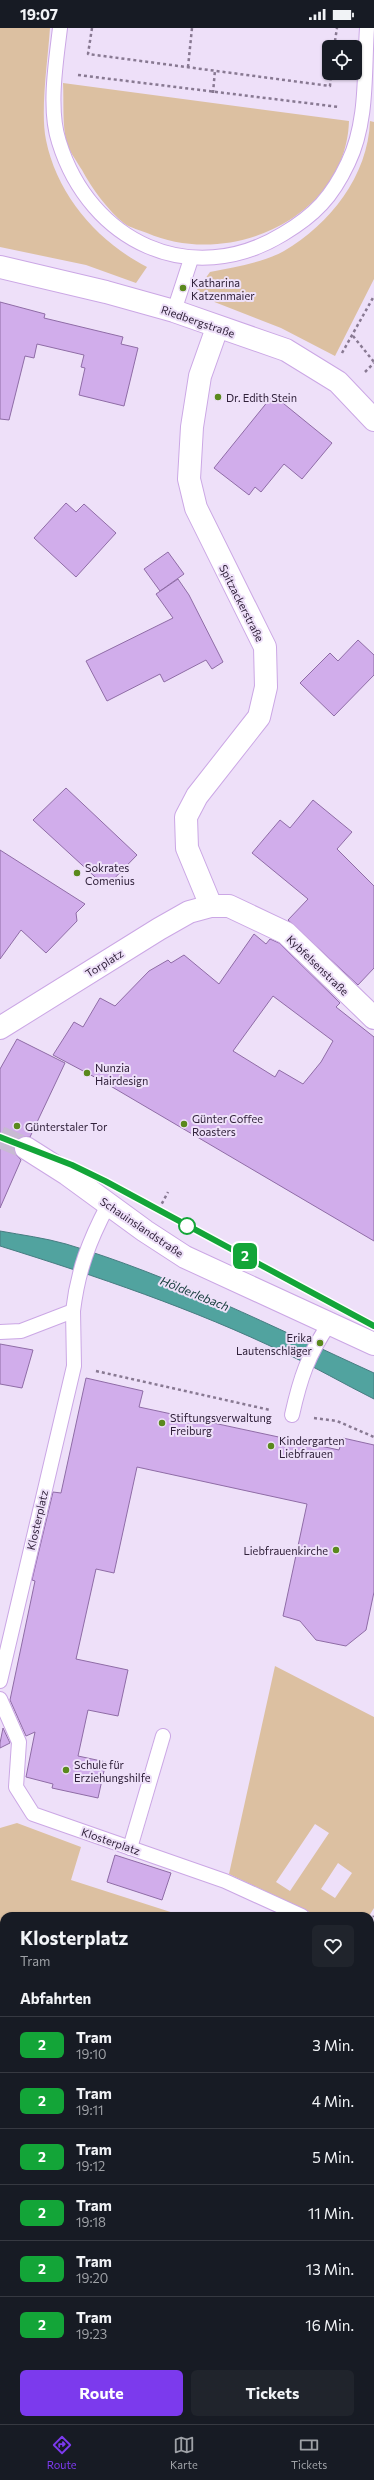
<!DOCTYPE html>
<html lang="de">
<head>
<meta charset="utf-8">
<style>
  body { margin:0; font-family:Commissioner,sans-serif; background:#20242c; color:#f1f3f6; height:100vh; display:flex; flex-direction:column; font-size:15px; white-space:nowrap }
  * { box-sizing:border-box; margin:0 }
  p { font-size:13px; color:#9ea1a6 }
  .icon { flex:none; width:22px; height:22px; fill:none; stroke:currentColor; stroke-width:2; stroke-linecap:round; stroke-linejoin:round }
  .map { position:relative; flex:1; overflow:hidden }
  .details { position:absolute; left:0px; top:1884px; width:374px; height:512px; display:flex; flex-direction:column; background:#171b24; border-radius:12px 12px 0 0; box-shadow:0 1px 3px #0004 }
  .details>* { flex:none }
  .badge { padding:0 8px; border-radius:6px; font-size:14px; line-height:26px }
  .controls { position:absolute; left:322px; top:12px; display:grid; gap:8px }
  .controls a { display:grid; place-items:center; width:40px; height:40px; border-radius:6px; background:#171b24; box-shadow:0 1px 3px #0004; font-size:20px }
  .map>.badge { position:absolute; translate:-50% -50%; box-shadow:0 0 0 2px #fff }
  h2 { padding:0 20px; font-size:15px; line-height:36px }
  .round { display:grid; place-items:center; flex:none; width:42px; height:42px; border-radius:6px; background:#20242c }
  .headline { display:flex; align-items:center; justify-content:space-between; height:68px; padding:0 20px }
  h1 { font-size:19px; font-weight:700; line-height:30px }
  .action { display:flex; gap:8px; margin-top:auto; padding:8px 20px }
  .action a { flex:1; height:46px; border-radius:6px; background:#7c3aed; color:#fff; font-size:16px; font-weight:700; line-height:46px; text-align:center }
  .action a+a { background:#20242c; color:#f1f3f6 }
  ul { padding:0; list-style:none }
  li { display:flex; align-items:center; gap:12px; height:56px; padding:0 20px; border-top:1px solid #363941 }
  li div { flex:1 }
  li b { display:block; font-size:15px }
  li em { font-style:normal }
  li .badge { min-width:44px; font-weight:700; text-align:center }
  .status { display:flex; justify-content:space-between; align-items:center; height:28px; padding:0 20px; background:#171b24; direction:ltr }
  .status svg { height:11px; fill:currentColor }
  .tab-bar { display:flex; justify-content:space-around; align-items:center; height:56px; border-top:1px solid #363941; background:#171b24; font-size:11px; color:#9ea1a6 }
  .tab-bar a { display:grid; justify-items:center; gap:2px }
  .tab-bar .on { color:#7c3aed }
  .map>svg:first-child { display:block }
</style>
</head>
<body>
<div class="status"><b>19:07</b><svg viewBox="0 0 49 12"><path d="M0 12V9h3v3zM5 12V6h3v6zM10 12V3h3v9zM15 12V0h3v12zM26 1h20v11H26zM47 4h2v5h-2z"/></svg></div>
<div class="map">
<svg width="374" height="2396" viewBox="0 0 374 2396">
  <rect width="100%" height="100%" fill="#eee0f9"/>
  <!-- green -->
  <g fill="#dcc0a1" fill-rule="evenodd">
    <path d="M 0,0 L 50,0 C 48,31 40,83 46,112 C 57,167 98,214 147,239 L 136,255 L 86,237 L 0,219 Z"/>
    <path d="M 63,55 L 349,93 C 346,190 229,241 147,205 C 140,202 131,200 125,196 C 109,184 91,159 82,142 C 77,134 70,124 67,116 C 62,99 64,73 63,55 Z"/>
    <path d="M 370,93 L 374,94 L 374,251 L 335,328 L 281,300 L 194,266 L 210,244 C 235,239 262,235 284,223 C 330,196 368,148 370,93 Z"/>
    <path d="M 275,1638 L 374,1689 L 374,1880 L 369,1888 L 318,1888 L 229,1846 ZM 315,1796 L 329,1805 L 290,1863 L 276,1854 ZM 338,1835 L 352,1845 L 335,1870 L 321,1861 Z"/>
    <polygon points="17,1795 81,1819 71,1852 183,1888 4,1888 4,2392 370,2392 370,2159 374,2174 374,2396 0,2396 0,2053 4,2041 0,2038 0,1800"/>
    <polygon points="370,1930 374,1932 374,2152 370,2156"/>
  </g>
  <!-- water -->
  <path fill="#51a39f" stroke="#477c81" d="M 0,1203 C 22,1207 45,1210 66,1216 C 173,1248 273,1299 374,1345 L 374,1371 C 344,1356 315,1339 285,1325 C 194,1281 96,1248 0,1218 Z"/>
  <!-- building -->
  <g fill="#d1adeb" stroke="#8f6ca6" fill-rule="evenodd">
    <polygon points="0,274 45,286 44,290 123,309 121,316 138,320 124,378 79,367 85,340 81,339 84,327 37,316 34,330 25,328 9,392 0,391"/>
    <polygon points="273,367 332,415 302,451 284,436 261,464 255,459 249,467 214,440"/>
    <polygon points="66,475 76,484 84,476 116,505 76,549 34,510"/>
    <polygon points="168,524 184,546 160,563 144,541"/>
    <polygon points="178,551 189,567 223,634 212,641 206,632 164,654 160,646 107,673 86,633 173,590 156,566"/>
    <polygon points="358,612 374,627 374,647 334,688 300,655 330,625 338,633"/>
    <polygon points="66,760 137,827 106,859 33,792"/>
    <polygon points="313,772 352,804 337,821 374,858 374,940 358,957 288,892 308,871 252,825 280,792 290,800"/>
    <polygon points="0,822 85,876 76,885 77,893 46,925 21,902 0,931"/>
    <path d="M 254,906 L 266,916 L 270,911 L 279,915 L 340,975 L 336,979 L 374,1009 L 374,1213 L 102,1053 L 53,1027 L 74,994 L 83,999 L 100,970 L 115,978 L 149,943 L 168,932 L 171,935 L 184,927 L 219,956 ZM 273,968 L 333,1013 L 321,1034 L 303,1056 L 279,1042 L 275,1049 L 233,1023 Z"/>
    <polygon points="17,1011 65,1035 30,1109 21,1109 15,1114 15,1125 21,1132 0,1180 0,1041"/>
    <polygon points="0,1316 33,1322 22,1360 0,1356"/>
    <polygon points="86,1350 143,1363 139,1379 339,1422 343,1410 374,1417 374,1564 366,1602 346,1618 316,1612 300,1593 283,1588 307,1476 137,1439 114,1545 96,1541 76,1631 128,1642 118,1688 88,1682 78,1728 106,1734 98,1770 52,1760 53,1756 26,1749 35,1704 26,1708 10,1672 35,1553 32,1552 53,1464 61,1465"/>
    <polygon points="3,1700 10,1715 0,1720 0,1715"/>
    <polygon points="115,1827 171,1845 162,1872 107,1854"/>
  </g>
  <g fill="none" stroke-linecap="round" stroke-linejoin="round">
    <!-- secondary-tunnel -->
    <polyline stroke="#c8bad3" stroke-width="22" stroke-dasharray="22 11" stroke-linecap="butt" points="0,1109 26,1120"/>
    <defs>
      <g id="service">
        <path d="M 60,0 C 56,34 48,81 59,114 C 90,214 191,262 283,206 C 315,187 332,169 348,135 C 368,94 364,44 367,0"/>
        <polyline points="174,283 191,231"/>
        <path d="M 0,1304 L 21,1303 L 73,1283 C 78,1242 89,1213 108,1177"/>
        <path d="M 292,1387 C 300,1351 308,1326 330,1295"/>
        <polyline points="0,1653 74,1338 73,1283"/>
        <polyline points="0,1671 19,1714 16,1759 33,1786 225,1853 302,1888"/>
        <polyline points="130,1820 163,1708"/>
        <polyline points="370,1922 374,1925"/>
      </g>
      <g id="minor">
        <polyline points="0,239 106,264 174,283 286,322 338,354 374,392"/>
        <polyline points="211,878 187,820 186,789 197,768 259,689 266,659 265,619 196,480 189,451 192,399 200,348 217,300"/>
        <polyline points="0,1000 159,901 189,884 211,878 229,878 286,905 374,990"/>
      </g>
      <polyline id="secondary" points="26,1120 67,1146 145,1203 185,1229 374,1316"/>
    </defs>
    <!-- service casing -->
    <use href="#service" stroke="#cba7e5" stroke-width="16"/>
    <!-- minor casing -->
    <use href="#minor" stroke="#cba7e5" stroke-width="24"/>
    <!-- secondary casing -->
    <use href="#secondary" stroke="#cba7e5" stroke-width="24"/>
    <!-- path -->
    <g stroke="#887992" stroke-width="2.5" stroke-dasharray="3 3" stroke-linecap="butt">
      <polyline points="92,0 88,26 330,58 331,45"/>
      <polyline points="334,19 337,0"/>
      <polyline points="188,39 192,0"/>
      <polyline points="78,47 339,79"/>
      <polyline points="213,65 215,42"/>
      <polyline points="353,308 374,334"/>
      <polyline points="342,325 374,268"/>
      <polyline points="365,344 374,335"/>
      <polyline points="159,1181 168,1164"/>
      <polyline points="96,1343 270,1382"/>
      <polyline points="314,1390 337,1393 374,1409"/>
      <polyline points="370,1894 374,1888"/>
      <polyline points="0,2052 4,2055"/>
      <polyline points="370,2248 374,2252"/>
    </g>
    <!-- service -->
    <use href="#service" stroke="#fff" stroke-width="14"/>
    <!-- minor -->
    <use href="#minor" stroke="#fff" stroke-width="22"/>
    <!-- secondary -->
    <use href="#secondary" stroke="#fff" stroke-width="22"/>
    <!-- tram -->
    <polyline stroke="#887992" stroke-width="1" points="26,1120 73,1137 105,1153 374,1298"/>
  </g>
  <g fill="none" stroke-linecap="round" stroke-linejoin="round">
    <defs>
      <polyline id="line" points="0,1109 72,1137 105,1153 374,1298"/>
    </defs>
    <!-- line casing -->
    <use href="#line" stroke="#fff" stroke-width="9"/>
    <!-- line -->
    <use href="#line" stroke="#13a538" stroke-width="6"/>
  </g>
  <!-- markers -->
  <g fill="#5a891d" stroke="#eee0f9" stroke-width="1.5">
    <circle cx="183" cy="260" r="4"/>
    <circle cx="218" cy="369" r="4"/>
    <circle cx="77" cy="845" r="4"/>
    <circle cx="87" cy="1045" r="4"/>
    <circle cx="184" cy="1096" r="4"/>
    <circle cx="17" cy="1098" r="4"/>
    <circle cx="320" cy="1315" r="4"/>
    <circle cx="162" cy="1395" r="4"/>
    <circle cx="271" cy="1418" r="4"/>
    <circle cx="336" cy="1522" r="4"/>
    <circle cx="66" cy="1742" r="4"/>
  </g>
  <circle fill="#fff" stroke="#13a538" stroke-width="2" cx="187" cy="1198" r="8"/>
  <g text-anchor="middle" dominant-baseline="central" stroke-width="4" stroke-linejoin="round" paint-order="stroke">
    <!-- poi labels -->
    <g font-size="11" fill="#30213a" stroke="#eee0f9" text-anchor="start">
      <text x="191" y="254">Katharina<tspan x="191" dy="13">Katzenmaier</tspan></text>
      <text x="226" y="369">Dr. Edith Stein</text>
      <text x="85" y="839">Sokrates<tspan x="85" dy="13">Comenius</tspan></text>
      <text x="95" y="1039">Nunzia<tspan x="95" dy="13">Hairdesign</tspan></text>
      <text x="192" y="1090">Günter Coffee<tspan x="192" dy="13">Roasters</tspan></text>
      <text x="25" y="1098">Günterstaler Tor</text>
      <text x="312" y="1309" text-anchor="end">Erika<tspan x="312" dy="13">Lautenschläger</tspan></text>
      <text x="170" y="1389">Stiftungsverwaltung<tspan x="170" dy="13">Freiburg</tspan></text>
      <text x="279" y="1412">Kindergarten<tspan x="279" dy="13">Liebfrauen</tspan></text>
      <text x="328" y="1522" text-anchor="end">Liebfrauenkirche</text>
      <text x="74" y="1736">Schule für<tspan x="74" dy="13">Erziehungshilfe</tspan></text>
    </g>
    <!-- street labels -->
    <g font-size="11" fill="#30213a" stroke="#eee0f9">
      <text transform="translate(198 293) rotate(19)">Riedbergstraße</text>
      <text transform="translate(242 575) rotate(63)">Spitzackerstraße</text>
      <text transform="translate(104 935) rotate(-32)">Torplatz</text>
      <text transform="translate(318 937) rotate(44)">Kybfelsenstraße</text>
      <text transform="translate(142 1199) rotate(34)">Schauinslandstraße</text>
      <text transform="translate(37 1492) rotate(-77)">Klosterplatz</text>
      <text transform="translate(111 1813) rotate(19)">Klosterplatz</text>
    </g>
    <!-- water labels -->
    <g font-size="12" font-style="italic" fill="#143b3a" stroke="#eee0f9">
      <text transform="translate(195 1265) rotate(22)">Hölderlebach</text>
    </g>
  </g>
</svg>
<div class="controls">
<a><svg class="icon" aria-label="locate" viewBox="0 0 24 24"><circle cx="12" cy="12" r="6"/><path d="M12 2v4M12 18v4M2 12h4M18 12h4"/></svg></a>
</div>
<b class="badge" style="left:245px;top:1228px;background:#13a538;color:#fff">2</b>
<section class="details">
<div class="headline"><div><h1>Klosterplatz</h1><p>Tram</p></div><a class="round"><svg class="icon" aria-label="heart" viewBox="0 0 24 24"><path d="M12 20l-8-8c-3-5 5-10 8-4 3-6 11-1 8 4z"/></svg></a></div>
<h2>Abfahrten</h2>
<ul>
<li><span class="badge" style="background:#13a538;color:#fff">2</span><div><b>Tram</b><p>19:10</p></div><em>3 Min.</em></li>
<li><span class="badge" style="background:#13a538;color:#fff">2</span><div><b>Tram</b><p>19:11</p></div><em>4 Min.</em></li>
<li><span class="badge" style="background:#13a538;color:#fff">2</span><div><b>Tram</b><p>19:12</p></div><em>5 Min.</em></li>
<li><span class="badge" style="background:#13a538;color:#fff">2</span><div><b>Tram</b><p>19:18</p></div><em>11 Min.</em></li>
<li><span class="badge" style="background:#13a538;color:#fff">2</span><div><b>Tram</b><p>19:20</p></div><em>13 Min.</em></li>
<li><span class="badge" style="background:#13a538;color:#fff">2</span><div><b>Tram</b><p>19:23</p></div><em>16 Min.</em></li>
</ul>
<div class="action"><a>Route</a><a>Tickets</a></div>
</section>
</div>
<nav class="tab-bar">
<a class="on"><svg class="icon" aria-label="directions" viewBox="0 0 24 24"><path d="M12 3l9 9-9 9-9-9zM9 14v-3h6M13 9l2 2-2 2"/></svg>Route</a>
<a><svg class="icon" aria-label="map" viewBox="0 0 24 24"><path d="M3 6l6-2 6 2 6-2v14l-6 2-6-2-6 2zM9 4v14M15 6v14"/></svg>Karte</a>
<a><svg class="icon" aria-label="tickets" viewBox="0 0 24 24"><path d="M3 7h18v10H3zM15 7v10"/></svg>Tickets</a>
</nav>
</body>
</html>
